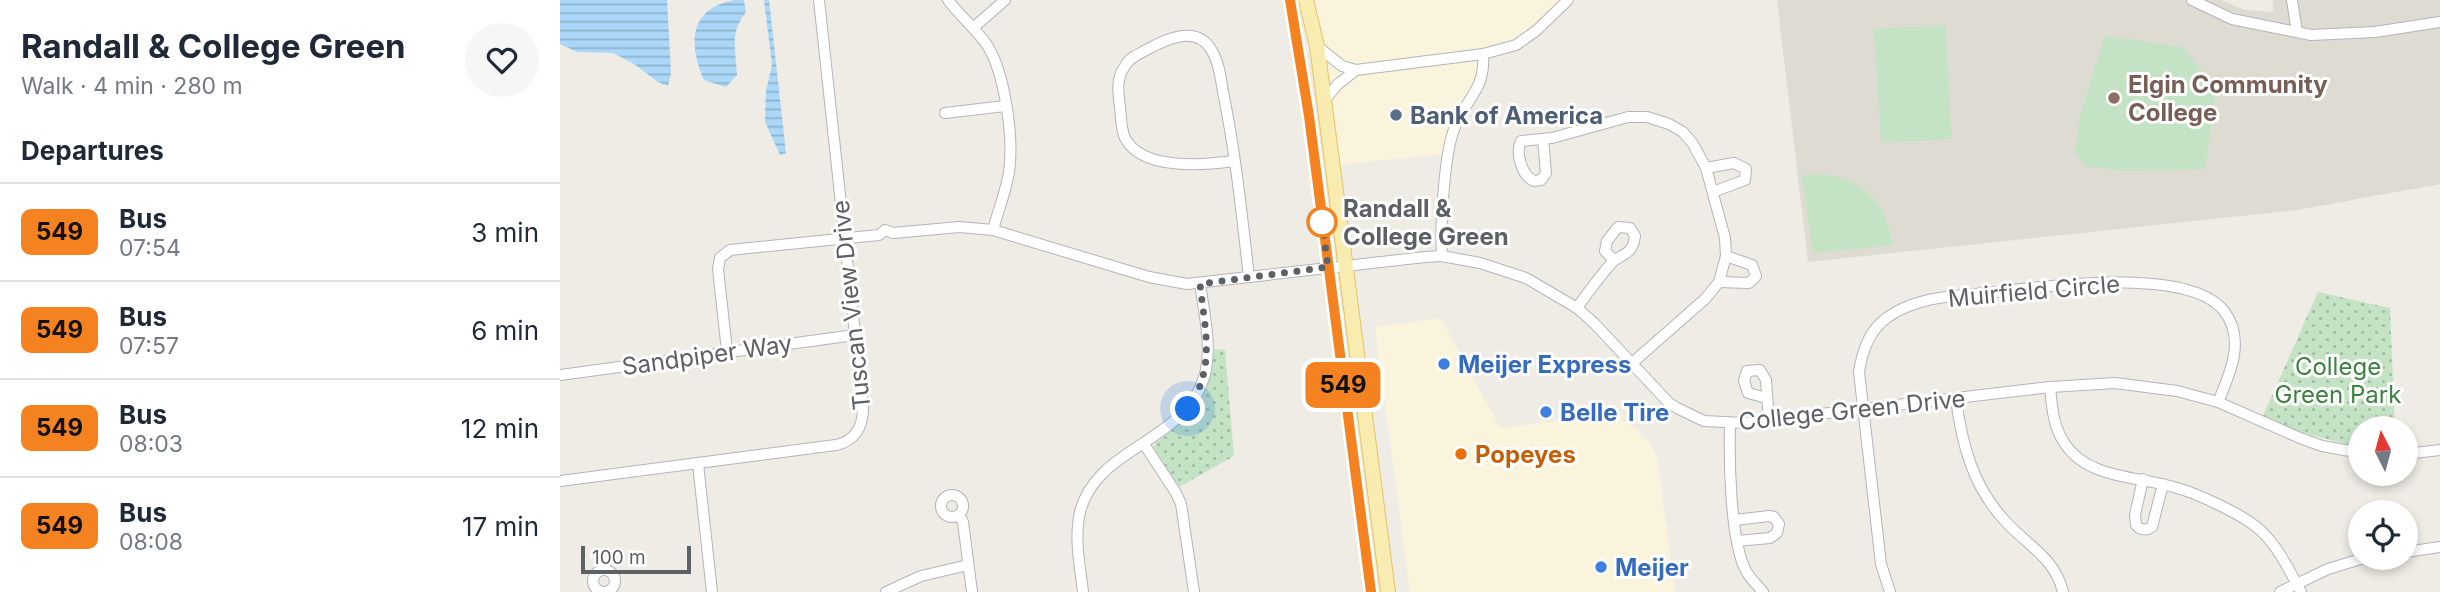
<!DOCTYPE html>
<html lang="en">
<head>
<meta charset="utf-8">
<style>
  body { margin:0; font-family:Inter,sans-serif; background:#f6f6f7; color:#1f2937; height:100vh; display:flex; flex-direction:column; font-size:26px; white-space:nowrap }
  * { box-sizing:border-box; margin:0 }
  p { font-size:23px; color:#747a83 }
  .icon { flex:none; width:38px; height:38px; fill:none; stroke:currentColor; stroke-width:2; stroke-linecap:round; stroke-linejoin:round }
  .map { position:relative; flex:1; overflow:hidden }
  .drawer { display:flex; flex-direction:column; background:#fff; width:560px }
  .drawer>* { flex:none }
  .badge { padding:0 14px; border-radius:10px; font-size:24px; line-height:46px }
  .needle { width:46px; rotate:354deg }
  .buttons { position:absolute; left:1788px; top:416px; display:grid; gap:14px }
  .buttons a { display:grid; place-items:center; width:70px; height:70px; border-radius:50%; background:#fff; box-shadow:0 4px 10px #0003; font-size:35px }
  .scale { position:absolute; left:21px; bottom:18px; width:110px; box-sizing:border-box; padding-left:7px; border:4px solid #5d6064; border-top:0; font-size:19px; line-height:24px; white-space:nowrap; color:#5d6064; -webkit-text-stroke:5px #fff; paint-order:stroke }
  .you { position:absolute; width:35px; height:35px; margin:-18px; border:5px solid #fff; border-radius:50%; background:#1a73e8; box-shadow:0 0 0 10px #1a73e833 }
  .map>.badge { position:absolute; translate:-50% -50%; box-shadow:0 0 0 4px #fff }
  h2 { padding:0 21px; font-size:26px; line-height:63px }
  .round { display:grid; place-items:center; flex:none; width:74px; height:74px; border-radius:37px; background:#f6f6f7 }
  .headline { display:flex; align-items:center; justify-content:space-between; height:119px; padding:0 21px }
  h1 { font-size:33px; font-weight:700; line-height:52px }
  ul { padding:0; list-style:none }
  li { display:flex; align-items:center; gap:21px; height:98px; padding:0 21px; border-top:2px solid #e0e1e3 }
  li div { flex:1 }
  li b { display:block; font-size:26px }
  li em { font-style:normal }
  li .badge { min-width:77px; font-weight:700; text-align:center }
  main { display:flex; flex:1; min-height:0 }
  .map>svg:first-child { display:block }
</style>
</head>
<body>
<main>
<section class="drawer">
<div class="headline"><div><h1>Randall &amp; College Green</h1><p>Walk · 4 min · 280 m</p></div><a class="round"><svg class="icon" aria-label="heart" viewBox="0 0 24 24"><path d="M12 20l-8-8c-3-5 5-10 8-4 3-6 11-1 8 4z"/></svg></a></div>
<h2>Departures</h2>
<ul>
<li><span class="badge" style="background:#f58220;color:#111">549</span><div><b>Bus</b><p>07:54</p></div><em>3 min</em></li>
<li><span class="badge" style="background:#f58220;color:#111">549</span><div><b>Bus</b><p>07:57</p></div><em>6 min</em></li>
<li><span class="badge" style="background:#f58220;color:#111">549</span><div><b>Bus</b><p>08:03</p></div><em>12 min</em></li>
<li><span class="badge" style="background:#f58220;color:#111">549</span><div><b>Bus</b><p>08:08</p></div><em>17 min</em></li>
</ul>
</section>
<div class="map">
<svg width="1880" height="592" viewBox="0 0 1880 592">
  <defs>
    <pattern id="green-dots" width="8" height="8" patternUnits="userSpaceOnUse" patternTransform="scale(1.75)"><rect width="8" height="8" fill="#c4e3c4"/><path d="M2 2h.1M6 6h.1" fill="none" stroke="#a2bba3" stroke-width="1.8" stroke-linecap="round"/></pattern>
    <pattern id="water-rules" width="6" height="5" patternUnits="userSpaceOnUse" patternTransform="scale(1.75)"><rect width="6" height="5" fill="#abd7f8"/><path d="M0 2.5h6" fill="none" stroke="#8eb2cc"/></pattern>
  </defs>
  <rect width="100%" height="100%" fill="#eeece5"/>
  <!-- commercial -->
  <g fill="#fbf4dd">
    <polygon points="751,0 1002,0 973,28 952,41 918,50 921,72 886,154 776,165"/>
    <polygon points="881,318 940,428 1060,413 1061,419 1075,428 1087,440 1097,456 1115,592 850,592 815,327"/>
  </g>
  <!-- education -->
  <polygon fill="#dedbd3" points="1217,0 1661,0 1685,10 1713,12 1713,0 1880,0 1880,184 1737,210 1248,262"/>
  <!-- green -->
  <g fill="url(#green-dots)">
    <polygon points="1758,292 1830,308 1835,429 1801,429 1801,448 1737,431 1703,416"/>
    <path d="M 654,349 L 665,350 L 674,456 L 619,487 L 594,448 L 595,443 C 633,417 650,397 654,349 Z"/>
  </g>
  <!-- pitch -->
  <g fill="#c4e3c4">
    <polygon points="1385,25 1392,139 1321,143 1314,29"/>
    <polygon points="1545,36 1623,47 1656,91 1645,169 1563,171 1525,166 1515,152 1520,116"/>
    <path d="M 1260,174 C 1287,176 1315,191 1326,218 C 1329,226 1330,236 1333,245 L 1253,253 L 1242,175 Z"/>
  </g>
  <!-- water -->
  <g fill="url(#water-rules)">
    <polygon points="0,0 107,0 111,73 108,86 98,82 74,64 53,53 17,52 0,44"/>
    <path d="M 174,0 L 184,0 L 186,12 C 169,34 176,49 177,75 L 166,87 L 144,80 C 129,44 128,9 174,0 Z"/>
    <polygon points="204,0 209,0 226,153 220,155 205,122 206,91 212,65"/>
  </g>
  <g fill="none" stroke-linecap="round" stroke-linejoin="round">
    <defs>
      <g id="minor">
        <path d="M 388,0 C 400,16 416,29 427,45 C 445,73 454,139 449,172 C 446,191 438,211 433,230"/>
        <polyline points="1632,0 1672,19 1751,35 1815,32 1880,22"/>
        <polyline points="1732,0 1737,32"/>
        <polyline points="413,28 445,0"/>
        <polyline points="757,46 782,66 796,70 923,54 956,45 977,30 1008,0"/>
        <polyline points="764,101 777,85 796,70"/>
        <polyline points="385,113 445,106"/>
        <path d="M 983,139 L 986,173 L 981,180 L 974,181 C 962,176 955,153 961,141 L 992,138 L 1068,117 L 1087,117 L 1109,124 L 1123,132 L 1133,144 L 1146,168 L 1165,238 L 1166,256 L 1159,282 L 1145,299 L 1071,364"/>
        <path d="M 674,161 C 645,165 582,171 565,138 C 561,130 561,116 560,107 C 558,92 556,78 565,66 C 569,58 579,54 586,50 C 606,39 637,24 652,51 C 660,64 661,82 664,97 C 676,156 682,217 689,277"/>
        <polyline points="1146,168 1174,163 1186,169 1185,180 1153,192"/>
        <path d="M 882,256 C 880,227 884,160 893,132 C 903,100 926,92 923,54"/>
        <polyline points="1159,282 1189,283 1196,276 1192,265 1166,256"/>
        <path d="M 1017,308 C 1023,299 1049,264 1055,260 C 1066,253 1073,252 1075,236 L 1070,228 L 1058,227 L 1047,241 L 1045,251 L 1054,260"/>
        <polyline points="167,351 158,269 160,258 170,250 319,235 325,230 333,233 399,227 433,230 589,277 627,284 865,257 882,256 920,263 966,278 1017,308 1034,323 1109,403 1117,408 1144,421 1184,423 1490,387 1555,383 1617,391 1658,402 1740,438 1762,446 1801,453"/>
        <polyline points="0,375 295,335"/>
        <path d="M 1490,387 C 1492,407 1493,427 1505,444 C 1529,480 1580,476 1617,488 C 1639,494 1683,515 1699,529 C 1718,546 1729,570 1741,592"/>
        <polyline points="1207,398 1188,393 1184,381 1187,371 1200,370 1206,380 1209,421"/>
        <path d="M 1396,399 C 1402,445 1413,487 1446,522 C 1468,546 1495,558 1503,592"/>
        <path d="M 1170,424 C 1169,458 1170,541 1186,571 C 1190,578 1197,585 1203,592"/>
        <polyline points="584,444 616,493 621,504 634,592"/>
        <polyline points="1846,454 1880,450"/>
        <polyline points="138,464 152,592"/>
        <path d="M 1583,479 L 1575,515 L 1576,525 C 1580,530 1586,531 1592,527 L 1603,484"/>
        <path d="M 0,481 L 276,445 C 295,441 303,427 303,408 L 259,0"/>
        <circle cx="392" cy="506" r="11"/>
        <polyline points="399,515 403,522 412,592"/>
        <polyline points="1175,520 1209,516 1214,517 1219,524 1217,533 1210,538 1177,541"/>
        <polyline points="1846,552 1880,547"/>
        <circle cx="44" cy="581" r="11"/>
        <polyline points="326,592 361,576 408,565"/>
        <path d="M 523,592 C 520,566 514,538 520,512 C 537,445 626,444 645,374 C 652,346 644,312 640,284"/>
        <path d="M 1330,592 L 1321,564 L 1299,372 C 1302,352 1310,329 1328,317 C 1359,295 1400,296 1436,292 C 1487,286 1629,266 1664,311 C 1686,339 1670,374 1658,402"/>
        <polyline points="1720,592 1768,569 1804,558"/>
      </g>
      <g id="major">
        <polyline points="730,0 749,116 811,592"/>
        <polyline points="746,0 757,46 828,592"/>
      </g>
    </defs>
    <!-- minor casing -->
    <use href="#minor" stroke="#b2b5b9" stroke-width="12"/>
    <!-- major casing -->
    <use href="#major" stroke="#e6c266" stroke-width="16"/>
    <!-- minor -->
    <use href="#minor" stroke="#fff" stroke-width="10"/>
    <!-- major -->
    <use href="#major" stroke="#f8ecb0" stroke-width="14"/>
  </g>
  <g fill="none" stroke-linecap="round" stroke-linejoin="round">
    <defs>
      <polyline id="line" points="730,0 749,116 811,592"/>
    </defs>
    <!-- line casing -->
    <use href="#line" stroke="#fff" stroke-width="16"/>
    <!-- line -->
    <use href="#line" stroke="#f58220" stroke-width="10"/>
    <!-- walk -->
    <path stroke="#5d6064" stroke-width="7" stroke-dasharray="0 12.6" d="M 628,409 C 656,367 645,331 640,284 L 768,267 L 762,222"/>
  </g>
  <!-- markers -->
  <circle fill="#8d6e63" stroke="#fff" stroke-width="2.5" cx="1554" cy="98" r="7"/>
  <circle fill="#5c6f8a" stroke="#fff" stroke-width="2.5" cx="836" cy="115" r="7"/>
  <circle fill="#fff" stroke="#f58220" stroke-width="3.5" cx="762" cy="222" r="14"/>
  <g fill="#3f7fe0" stroke="#fff" stroke-width="2.5">
    <circle cx="884" cy="364" r="7"/>
    <circle cx="986" cy="412" r="7"/>
    <circle cx="1041" cy="567" r="7"/>
  </g>
  <circle fill="#e8710a" stroke="#fff" stroke-width="2.5" cx="901" cy="454" r="7"/>
  <g text-anchor="middle" dominant-baseline="central" stroke-width="6" stroke-linejoin="round" paint-order="stroke">
    <!-- education labels -->
    <g font-size="24" font-weight="bold" fill="#785e54" stroke="#fff" text-anchor="start">
      <text x="1568" y="84">Elgin Community<tspan x="1568" dy="28">College</tspan></text>
    </g>
    <!-- service labels -->
    <g font-size="24" font-weight="bold" fill="#4e5e75" stroke="#fff" text-anchor="start">
      <text x="850" y="115">Bank of America</text>
    </g>
    <!-- stop labels -->
    <g font-size="24" font-weight="bold" fill="#5d6064" stroke="#fff" text-anchor="start">
      <text x="783" y="208">Randall &amp;<tspan x="783" dy="28">College Green</tspan></text>
    </g>
    <!-- street labels -->
    <g font-size="24" fill="#5d6064" stroke="#fff">
      <text transform="translate(1474 291) rotate(-5)">Muirfield Circle</text>
      <text transform="translate(291 305) rotate(-96)">Tuscan View Drive</text>
      <text transform="translate(147 355) rotate(-8)">Sandpiper Way</text>
      <text transform="translate(1292 410) rotate(-6)">College Green Drive</text>
    </g>
    <!-- shop labels -->
    <g font-size="24" font-weight="bold" fill="#366cbe" stroke="#fff" text-anchor="start">
      <text x="898" y="364">Meijer Express</text>
      <text x="1000" y="412">Belle Tire</text>
      <text x="1055" y="567">Meijer</text>
    </g>
    <!-- park labels -->
    <g font-size="24" fill="#3d8340" stroke="#fff">
      <text x="1778" y="366">College<tspan x="1778" dy="28">Green Park</tspan></text>
    </g>
    <!-- food labels -->
    <g font-size="24" font-weight="bold" fill="#c56008" stroke="#fff" text-anchor="start">
      <text x="915" y="454">Popeyes</text>
    </g>
  </g>
</svg>
<div class="buttons">
<a><svg class="needle" viewBox="-14 -14 28 28"><path d="M0-13l5 13h-10z" fill="#e53935"/><path d="M0 13l5-13h-10z" fill="#747a83"/></svg></a>
<a><svg class="icon" aria-label="locate" viewBox="0 0 24 24"><circle cx="12" cy="12" r="6"/><path d="M12 2v4M12 18v4M2 12h4M18 12h4"/></svg></a>
</div>
<div class="scale">100 m</div>
<div class="you" style="left:628px;top:409px"></div>
<b class="badge" style="left:783px;top:385px;background:#f58220;color:#111">549</b>
</div>
</main>
</body>
</html>
